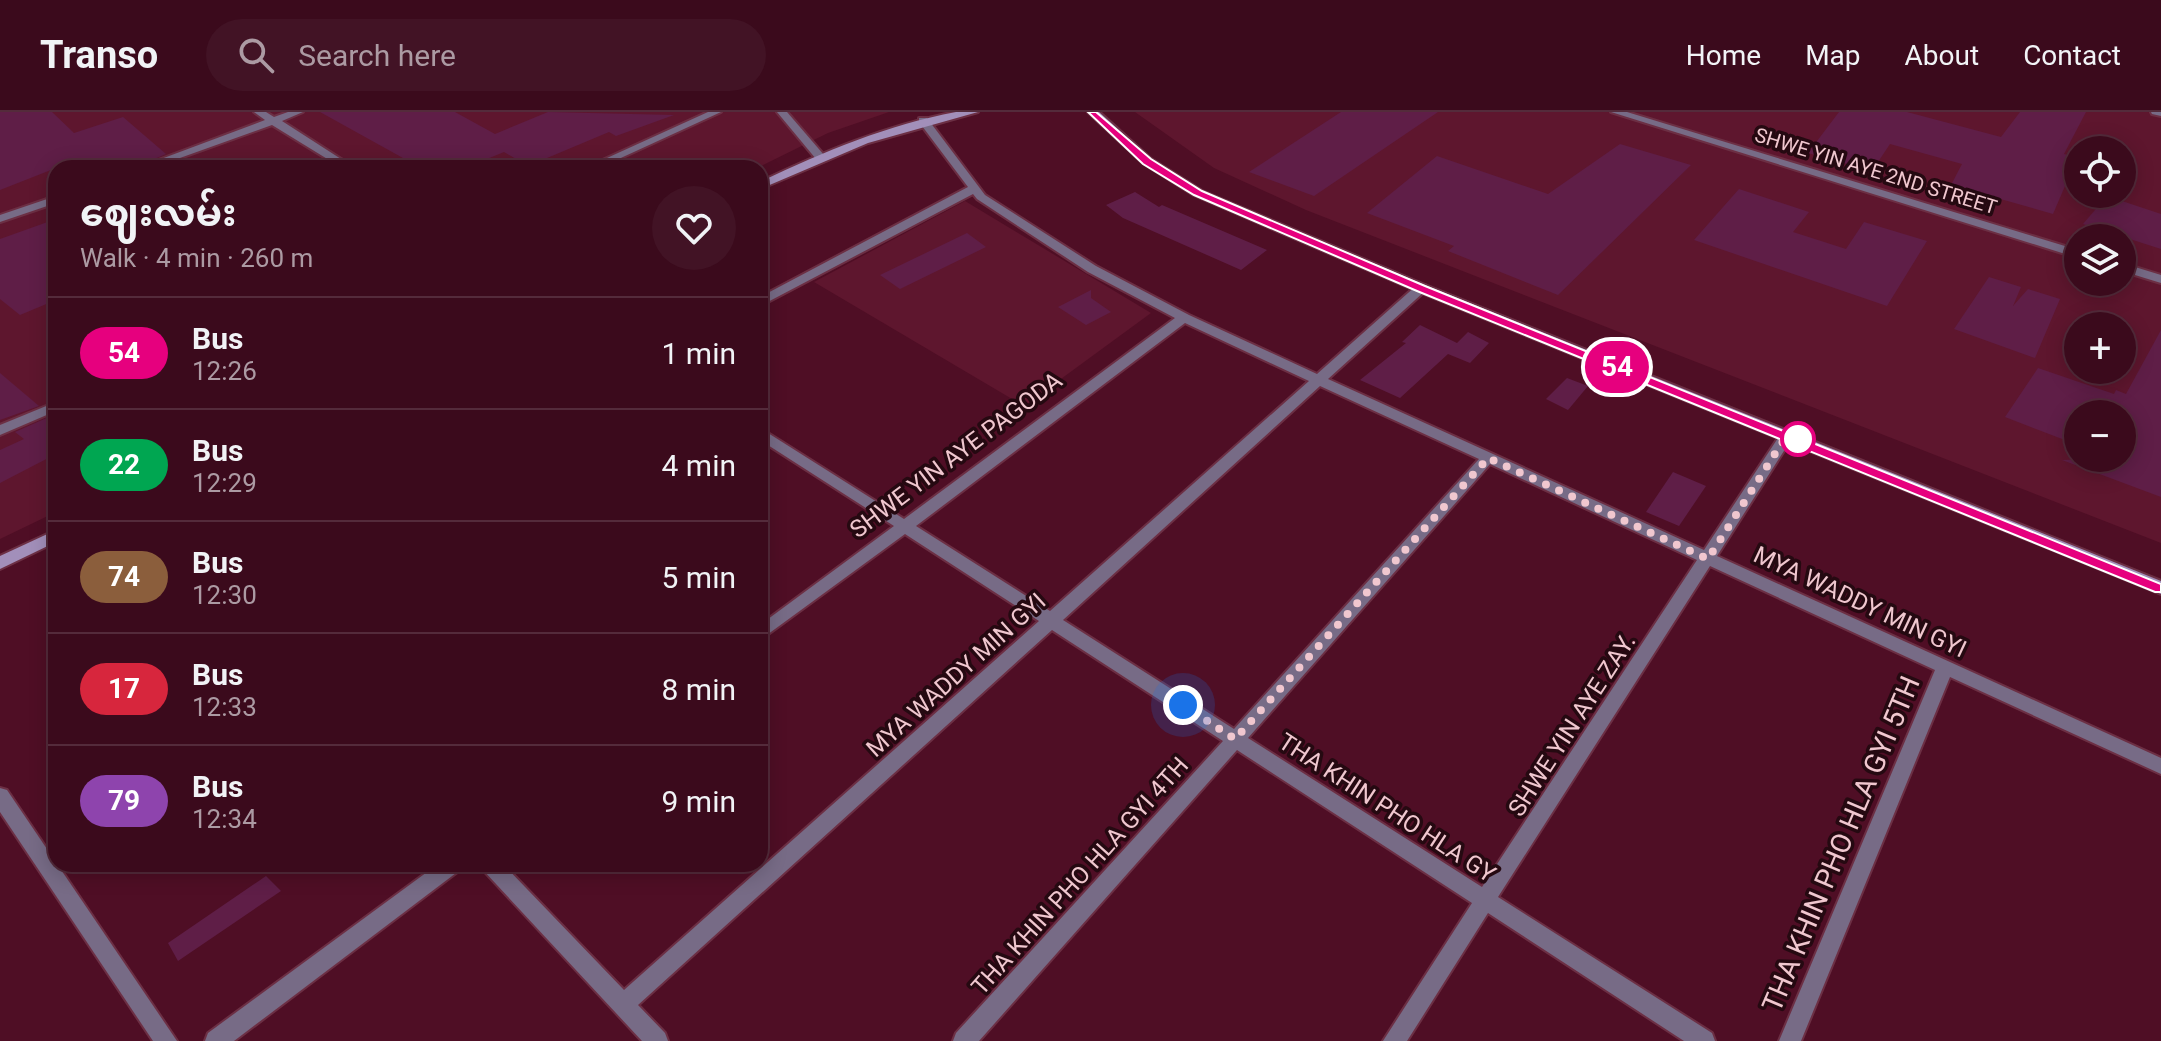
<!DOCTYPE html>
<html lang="en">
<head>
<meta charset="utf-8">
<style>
  body { margin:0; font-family:Roboto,"Noto Sans Myanmar",sans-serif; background:#421325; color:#f1f3f6; height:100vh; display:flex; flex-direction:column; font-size:30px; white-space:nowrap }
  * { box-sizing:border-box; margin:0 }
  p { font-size:26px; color:#ac9aa3 }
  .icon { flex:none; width:44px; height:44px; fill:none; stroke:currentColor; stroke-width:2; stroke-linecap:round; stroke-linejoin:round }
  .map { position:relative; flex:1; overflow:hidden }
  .drawer { position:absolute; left:48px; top:48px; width:720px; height:712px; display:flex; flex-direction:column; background:#3b0a1c; border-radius:24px; box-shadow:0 4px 20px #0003,0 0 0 2px #542b3b }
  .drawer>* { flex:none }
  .badge { padding:0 16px; border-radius:26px; font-size:28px; line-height:52px }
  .buttons { position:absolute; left:2064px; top:24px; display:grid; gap:16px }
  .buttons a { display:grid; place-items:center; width:72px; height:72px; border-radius:50%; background:#3b0a1c; box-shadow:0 4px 20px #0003,0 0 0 2px #542b3b; font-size:40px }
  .you { position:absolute; width:40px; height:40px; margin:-20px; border:6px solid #fff; border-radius:50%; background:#1a73e8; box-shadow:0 0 0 12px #1a73e833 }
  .map>.badge { position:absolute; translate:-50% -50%; box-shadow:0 0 0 4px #fff }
  .round { display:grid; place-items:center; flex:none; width:84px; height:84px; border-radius:42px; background:#421325 }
  .overview { display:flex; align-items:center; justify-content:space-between; height:136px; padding:0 32px }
  h1 { font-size:38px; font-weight:700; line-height:60px }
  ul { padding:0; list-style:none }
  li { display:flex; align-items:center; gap:24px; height:112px; padding:0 32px; border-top:2px solid #542b3b }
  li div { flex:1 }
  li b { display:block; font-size:30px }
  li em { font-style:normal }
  li .badge { min-width:88px; font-weight:700; text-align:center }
  header { display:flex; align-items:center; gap:48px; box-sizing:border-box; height:112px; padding:0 40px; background:#3b0a1c; border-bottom:2px solid #542b3b }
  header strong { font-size:38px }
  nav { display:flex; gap:44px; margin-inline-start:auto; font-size:28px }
  .search { width:560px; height:72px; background:#421325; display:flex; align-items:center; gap:20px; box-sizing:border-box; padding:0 28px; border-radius:44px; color:#ac9aa3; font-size:30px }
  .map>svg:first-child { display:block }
</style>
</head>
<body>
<header>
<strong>Transo</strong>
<div class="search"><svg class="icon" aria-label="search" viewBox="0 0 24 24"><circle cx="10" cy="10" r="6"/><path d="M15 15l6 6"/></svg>Search here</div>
<nav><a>Home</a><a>Map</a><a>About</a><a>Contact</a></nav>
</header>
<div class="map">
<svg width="2161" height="929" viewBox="0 0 2161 929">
  <rect width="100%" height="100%" fill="#4f0e25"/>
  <!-- built -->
  <g fill="#5e162e" fill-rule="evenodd">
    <polygon points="0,0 889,0 828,21 757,56 56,56 56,400 0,427"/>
    <path d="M 1135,0 L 2161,0 L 2161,431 L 1306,98 L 1214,56 ZM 2078,38 L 2122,38 L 2122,82 L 2078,82 ZM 2078,126 L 2122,126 L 2122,170 L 2078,170 ZM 2078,214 L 2122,214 L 2122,258 L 2078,258 ZM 2078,302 L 2122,302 L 2122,346 L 2078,346 Z"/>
    <polygon points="965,89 1151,201 1024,294 814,170"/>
  </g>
  <!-- building -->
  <g fill="#5f1e47">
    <polygon points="0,0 52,0 74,21 123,5 166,42 134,56 56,56 0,78"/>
    <polygon points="320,0 455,0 495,22 548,0 674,3 616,24 609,20 528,54 504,40 465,56 421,56"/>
    <polygon points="1341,0 1438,0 1314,84 1249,60"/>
    <polygon points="1839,0 1907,0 2001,25 2020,0 2086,0 2064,42 2077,46 2053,102 1951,73 1962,52 1890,32 1872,59 1808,41"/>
    <polygon points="1620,32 1691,53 1558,183 1448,139 1454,134 1367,101 1437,44 1548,82"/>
    <polygon points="1739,77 1809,100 1793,120 1846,137 1864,110 1927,129 1887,194 1694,128"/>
    <polygon points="1135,80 1159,95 1162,93 1267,138 1241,158 1123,106 1106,93"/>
    <polygon points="2107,84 2161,102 2161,137 2083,112"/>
    <polygon points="56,107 56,188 20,203 0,187 0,127"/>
    <polygon points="967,121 986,135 900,177 880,163"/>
    <polygon points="1989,165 2021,175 2013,194 2028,177 2060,187 2035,246 1954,217"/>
    <polygon points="1091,178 1091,186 1111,200 1086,213 1058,195"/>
    <polygon points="1420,213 1457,231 1468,220 1489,231 1470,251 1448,242 1400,286 1360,268 1406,231 1402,230"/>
    <polygon points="2161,218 2161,385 2062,348 2122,346 2122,302 2078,302 2078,314 2070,330 2005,305 2038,256 2114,282 2116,278 2126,282"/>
    <polygon points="0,261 39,294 0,308"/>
    <polygon points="1567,266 1588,274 1568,298 1546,287"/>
    <polygon points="51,304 56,308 56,342 0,371 0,338 24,327 15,320"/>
    <polygon points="1673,360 1706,374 1679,414 1646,400"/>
    <polygon points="266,764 281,779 178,849 168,831"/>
  </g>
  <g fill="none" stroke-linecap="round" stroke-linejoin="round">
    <defs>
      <g id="street">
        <polygon points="254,0 266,0 274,5 288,0 303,0 282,9 355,56 342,56 272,13 152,56 137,56 265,8"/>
        <polygon points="708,0 721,0 599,56 585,56"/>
        <polygon points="777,0 787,0 824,43 824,47 816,47"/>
        <polygon points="1611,0 1627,0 2078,138 2078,146"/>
        <polygon points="2151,0 2161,0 2161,4 2152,2"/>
        <path d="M 919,6 L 927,6 L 985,83 L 1096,154 L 1189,203 L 1317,262 L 1417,173 L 1425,173 L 1425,179 L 1328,267 L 1704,438 L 1782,320 L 1792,320 L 1794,323 L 1717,444 L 2161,646 L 2161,662 L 1950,565 L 1801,929 L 1779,929 L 1935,558 L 1710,454 L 1498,785 L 1712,921 L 1715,929 L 1684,929 L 1488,801 L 1407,929 L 1383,929 L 1472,791 L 1237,638 L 979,929 L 953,929 L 956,921 L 1223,629 L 1052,518 L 638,893 L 665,921 L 668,929 L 642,929 L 483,758 L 480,752 L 503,752 L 624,878 L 1039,509 L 905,422 L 760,528 L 760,513 L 894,414 L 760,328 L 760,316 L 904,407 L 1175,206 L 1088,160 L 977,87 L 973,82 L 760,194 L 760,185 L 968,75 L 919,10 ZM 1185,211 L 1309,269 L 1050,499 L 916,414 ZM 1320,274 L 1479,347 L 1234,617 L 1063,508 ZM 1490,352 L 1697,448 L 1482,775 L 1248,626 Z"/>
        <polygon points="56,84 56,91 0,110 0,103"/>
        <polygon points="2122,151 2161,163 2161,171 2122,159"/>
        <polygon points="56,290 56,299 0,323 0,313"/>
        <polygon points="0,676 7,678 177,929 153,929 0,700"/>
        <polygon points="438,752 463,752 460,758 234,929 205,929 208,921"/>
      </g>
      <g id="secondary">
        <path d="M 956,0 L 978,0 L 868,31 L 760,77 L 760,70 C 823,40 887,13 956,0 Z"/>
        <polygon points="1088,0 1099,0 1151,47 1202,79 1425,173 2161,469 2161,482 1417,179 1194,83 1143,51"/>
        <polygon points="56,418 56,430 0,457 0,444"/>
      </g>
    </defs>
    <!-- street casing -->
    <use href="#street" stroke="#6c2f44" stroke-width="4"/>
    <!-- secondary casing -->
    <use href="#secondary" stroke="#6c2f44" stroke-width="4"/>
    <!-- street -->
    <use href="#street" fill="#776b86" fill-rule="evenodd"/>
    <!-- secondary -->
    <use href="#secondary" fill="#a28fba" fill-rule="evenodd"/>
  </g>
  <!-- line -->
  <polygon fill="#e6007e" stroke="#fff" stroke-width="2" points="1088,0 1096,0 1151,47 1202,79 1425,174 2161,472 2161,480 2155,480 1417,179 1194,83 1143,52"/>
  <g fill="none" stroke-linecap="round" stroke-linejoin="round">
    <!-- walk -->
    <polyline stroke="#f0c7cf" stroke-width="8" stroke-dasharray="0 14.4" points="1183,593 1235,627 1488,346 1708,447 1787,323 1798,327"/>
  </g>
  <!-- markers -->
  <circle fill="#fff" stroke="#e6007e" stroke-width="4" cx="1798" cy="327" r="16"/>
  <g text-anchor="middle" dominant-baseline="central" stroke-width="7" stroke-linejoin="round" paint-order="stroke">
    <!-- far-street labels -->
    <g font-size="20" fill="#f0c7cf" stroke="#250911">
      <text transform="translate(1876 59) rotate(17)">SHWE YIN AYE 2ND STREET</text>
    </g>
    <!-- street labels -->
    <g font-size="24" fill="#f0c7cf" stroke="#250911">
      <text transform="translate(956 343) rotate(-37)">SHWE YIN AYE PAGODA</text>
      <text transform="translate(1860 490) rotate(25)">MYA WADDY MIN GYI</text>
      <text transform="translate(956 563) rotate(-42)">MYA WADDY MIN GYI</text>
      <text transform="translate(1572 613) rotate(-57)">SHWE YIN AYE ZAY.</text>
      <text transform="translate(1387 696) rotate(33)">THA KHIN PHO HLA GY</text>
      <text transform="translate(1080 764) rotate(-48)">THA KHIN PHO HLA GYI 4TH</text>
    </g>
    <!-- near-street labels -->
    <g font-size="28" fill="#f0c7cf" stroke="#250911">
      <text transform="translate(1841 732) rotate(-67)">THA KHIN PHO HLA GYI 5TH</text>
    </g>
  </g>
</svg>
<div class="buttons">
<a><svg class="icon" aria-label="locate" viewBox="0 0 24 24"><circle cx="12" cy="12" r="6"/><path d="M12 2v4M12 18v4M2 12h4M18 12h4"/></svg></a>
<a><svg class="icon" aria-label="layers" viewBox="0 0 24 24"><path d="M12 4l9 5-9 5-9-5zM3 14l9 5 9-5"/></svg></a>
<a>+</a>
<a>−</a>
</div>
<div class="you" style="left:1183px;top:593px"></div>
<b class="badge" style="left:1617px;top:255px;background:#e6007e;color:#fff">54</b>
<section class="drawer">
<div class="overview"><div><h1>ဈေးလမ်း</h1><p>Walk · 4 min · 260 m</p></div><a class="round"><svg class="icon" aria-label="heart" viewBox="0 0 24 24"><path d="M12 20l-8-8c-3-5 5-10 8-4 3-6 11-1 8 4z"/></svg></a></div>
<ul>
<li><span class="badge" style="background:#e6007e;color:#fff">54</span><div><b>Bus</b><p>12:26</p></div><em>1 min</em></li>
<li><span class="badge" style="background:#00a651;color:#fff">22</span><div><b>Bus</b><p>12:29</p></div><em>4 min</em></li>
<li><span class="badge" style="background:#8b5e3c;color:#fff">74</span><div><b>Bus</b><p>12:30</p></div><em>5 min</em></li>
<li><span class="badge" style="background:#d7263d;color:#fff">17</span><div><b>Bus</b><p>12:33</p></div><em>8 min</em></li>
<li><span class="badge" style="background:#8e44ad;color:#fff">79</span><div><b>Bus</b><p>12:34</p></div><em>9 min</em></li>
</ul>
</section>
</div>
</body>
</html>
